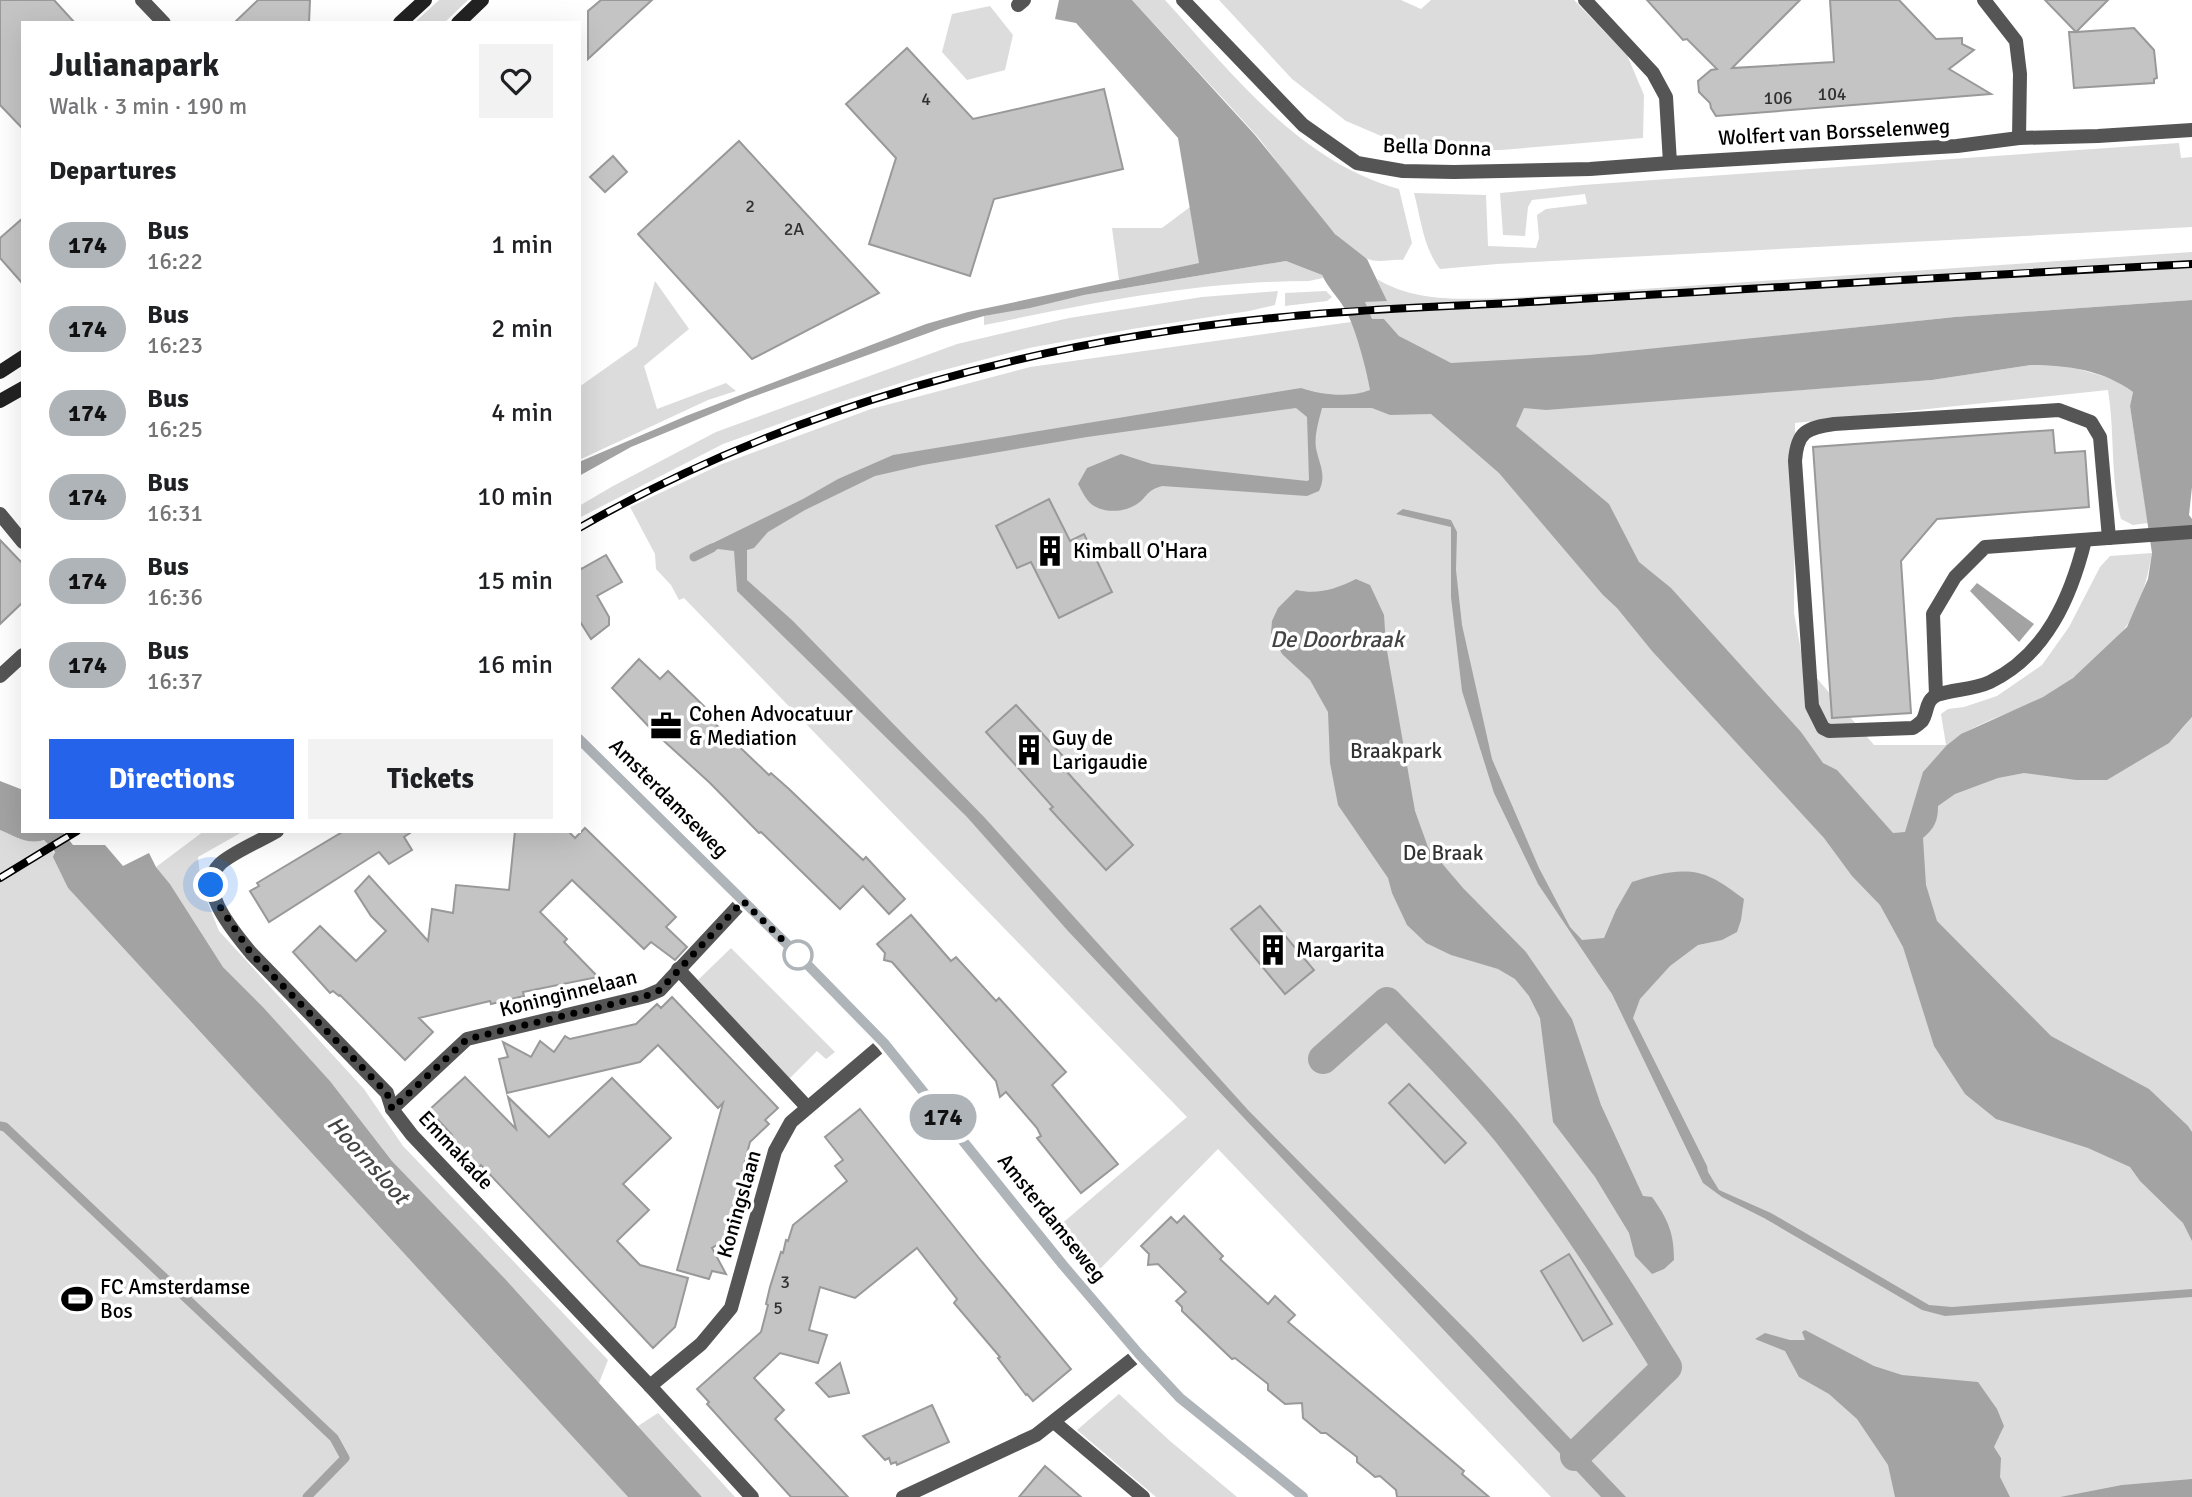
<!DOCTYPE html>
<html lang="en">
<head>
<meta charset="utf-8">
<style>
  body { margin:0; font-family:Signika,sans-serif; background:#f2f2f2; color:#202124; height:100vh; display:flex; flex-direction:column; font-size:26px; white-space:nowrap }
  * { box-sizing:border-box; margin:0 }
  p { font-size:23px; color:#757577 }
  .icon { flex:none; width:38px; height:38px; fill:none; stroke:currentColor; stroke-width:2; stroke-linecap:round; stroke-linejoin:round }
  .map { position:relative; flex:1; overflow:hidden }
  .side { position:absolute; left:21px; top:21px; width:560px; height:812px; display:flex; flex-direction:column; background:#fff; border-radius:0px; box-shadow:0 7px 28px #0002 }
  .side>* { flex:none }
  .badge { padding:0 14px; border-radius:23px; font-size:24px; line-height:46px }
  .you { position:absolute; width:35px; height:35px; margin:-18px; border:5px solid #fff; border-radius:50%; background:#1a73e8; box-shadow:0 0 0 10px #1a73e833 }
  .map>.badge { position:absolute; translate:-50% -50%; box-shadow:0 0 0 4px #fff }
  h2 { padding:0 28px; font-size:26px; line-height:63px }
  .round { display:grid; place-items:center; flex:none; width:74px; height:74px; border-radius:0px; background:#f2f2f2 }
  .summary { display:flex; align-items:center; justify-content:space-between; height:119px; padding:0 28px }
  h1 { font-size:33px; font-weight:700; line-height:52px }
  .action { display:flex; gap:14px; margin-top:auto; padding:14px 28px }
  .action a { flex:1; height:80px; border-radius:0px; background:#2563eb; color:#fff; font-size:28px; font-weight:700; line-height:80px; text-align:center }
  .action a+a { background:#f2f2f2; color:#202124 }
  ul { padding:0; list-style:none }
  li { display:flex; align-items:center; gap:21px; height:84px; padding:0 28px }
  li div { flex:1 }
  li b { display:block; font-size:26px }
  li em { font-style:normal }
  li .badge { min-width:77px; font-weight:700; text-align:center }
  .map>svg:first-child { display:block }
</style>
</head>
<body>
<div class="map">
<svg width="2192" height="1497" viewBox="0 0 2192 1497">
  <rect width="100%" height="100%" fill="#fff"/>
  <!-- green -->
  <g fill="#dcdcdc">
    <polygon points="439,0 468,0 444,23 414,23"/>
    <path d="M 1132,0 L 1165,0 C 1232,73 1299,162 1399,189 L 1412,243 L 1403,260 C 1390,259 1378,264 1366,258 C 1328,239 1285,169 1256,135 C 1215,89 1173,45 1132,0 Z"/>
    <polygon points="1219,0 1401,0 1421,9 1431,0 1574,0 1627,55 1644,95 1643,138 1501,150 1435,151 1393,141 1346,121 1292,79"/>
    <polygon points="990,6 1013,35 1005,70 967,80 942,52 952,14"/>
    <path d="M 2179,143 L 2181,158 L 2192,157 L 2192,227 L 1497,264 L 1440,269 C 1423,247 1421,219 1414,193 L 1486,195 L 1488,246 L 1536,248 L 1539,238 L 1537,215 L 1546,209 L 1587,204 L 1585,194 L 1532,200 L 1528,207 L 1525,236 L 1503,235 L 1500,193 L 1583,185 Z"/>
    <polygon points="1190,207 1200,263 1119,280 1112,228 1162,228"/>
    <path d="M 2192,252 L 2192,300 L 1955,317 L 1757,338 L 1762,393 L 1932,380 L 2031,365 L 2065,365 L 2116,380 L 2133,392 L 2130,406 L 2148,523 L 2133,525 L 2121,519 C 2110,478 2115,433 2108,390 L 1795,423 L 1794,613 L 1803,662 L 1874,745 L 1946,745 L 1941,714 L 1948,709 L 1964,707 L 1997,696 L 2042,665 L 2069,627 L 2100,567 L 2110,556 L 2152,553 C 2148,576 2140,609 2125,628 C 2105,655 2073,681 2043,697 C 2011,714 1975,722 1947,745 L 2181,730 L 2192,717 L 2192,1497 L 1551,1497 L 1218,1149 L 1099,1270 L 1059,1226 L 1187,1117 L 684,598 L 679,600 L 671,585 L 656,569 L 655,554 L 630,507 L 722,464 L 871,409 L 1030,367 L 1351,322 L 1413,344 L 1399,336 L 1384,319 L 1372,320 L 1364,302 L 1386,300 L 1377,279 C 1416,303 1465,299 1509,298 Z"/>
    <path d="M 1286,261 L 1322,275 L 1323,278 L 1309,281 C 1198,281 1093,303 984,325 L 984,316 L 1084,295 Z"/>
    <polygon points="655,281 689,329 644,366 657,409 726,383 736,391 708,400 579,460 579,387 637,346"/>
    <polygon points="1278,291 1275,305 1249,311 1132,329 1029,348 932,373 834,404 723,444 579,518 579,506 613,486 716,432 957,344 1069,318 1202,297"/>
    <polygon points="1326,291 1332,297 1327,301 1285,306 1285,293"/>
    <path d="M 0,830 C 15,837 28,845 44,840 C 58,853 62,871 68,888 L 628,1497 L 0,1497 Z"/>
    <polygon points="204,831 244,831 198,857 201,886 219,931 364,1089 403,1146 608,1360 599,1383 392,1161 330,1081 263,1007 223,967 170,884 156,867"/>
    <polygon points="731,948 835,1052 826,1059 817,1051 789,1079 698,980"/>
    <polygon points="1119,1394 1170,1441 1237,1497 1156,1497 1077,1430"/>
    <polygon points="658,1413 735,1497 702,1497 638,1426"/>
  </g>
  <!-- water -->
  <g fill="#a3a3a3" fill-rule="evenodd">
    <path d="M 1059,0 L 1132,0 L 1255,135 L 1335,234 L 1367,259 L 1387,301 L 1365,302 L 1372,319 L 1384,319 L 1399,336 L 1451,363 L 1589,355 L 1955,317 L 2192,300 L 2192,487 L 2189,515 L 2192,519 L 2192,717 L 2169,743 L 2107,780 L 2076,780 L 2024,773 L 1998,778 L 1955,794 L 1938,806 C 1938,820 1935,828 1923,838 L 1926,885 L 1937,921 L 2051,1036 L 2149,1089 L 2188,1126 L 2192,1132 L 2192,1241 L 2183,1223 L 2140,1181 L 2130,1167 L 2088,1148 L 1996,1119 L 1965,1094 L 1934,1046 L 1903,947 L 1880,905 L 1852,876 L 1824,838 L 1652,651 L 1617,608 L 1603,595 L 1499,473 L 1431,414 L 1390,415 L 1372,408 L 1322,408 C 1319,420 1314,436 1316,448 C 1319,464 1327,475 1319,491 L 1307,496 L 1162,486 C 1149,490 1150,492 1141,501 C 1128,512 1108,514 1094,506 C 1086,501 1082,491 1078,484 L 1087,468 L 1121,454 L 1152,464 L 1307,481 L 1309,480 L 1307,417 L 1296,408 L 1087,437 L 923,465 L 875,476 L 805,510 L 768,532 L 754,548 L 747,550 L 747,580 L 793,621 L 985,818 L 1248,1110 L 1473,1337 L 1626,1497 L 1601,1497 L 1068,931 L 967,817 L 737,591 L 734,551 L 718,549 L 704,555 L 705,547 L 803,499 L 838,479 L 893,455 L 1301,388 C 1322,395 1349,398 1370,390 C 1367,371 1354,321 1343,306 C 1336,295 1329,289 1322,275 L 1286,261 L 1084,295 L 1030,308 L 984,316 L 942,328 L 747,399 L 631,447 L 579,476 L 579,462 L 686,416 L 926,324 L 968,312 L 1199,263 L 1178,138 L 1076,23 L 1055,19 ZM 2031,365 C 2067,365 2103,370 2133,392 L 2130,406 L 2152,553 L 2148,579 L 2127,627 L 2073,678 L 2043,697 L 1961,734 L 1947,745 L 1923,772 L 1905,832 L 1893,833 L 1837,770 L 1823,763 L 1801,732 L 1671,588 L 1639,562 L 1609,504 L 1516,426 L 1524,408 L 1546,410 L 1932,380 Z"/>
    <path d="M 1403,509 L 1451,520 L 1457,532 L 1456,570 L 1462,625 L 1492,759 L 1539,868 L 1570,927 L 1582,940 L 1604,938 L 1616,910 L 1632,882 C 1656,874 1688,865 1712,878 C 1723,883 1734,892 1744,899 L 1741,920 L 1737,932 L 1722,940 L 1698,945 L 1670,966 L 1640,999 L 1633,1018 L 1707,1166 L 1708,1172 L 1719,1190 L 1771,1213 L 1929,1305 L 1952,1307 L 2192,1289 L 2192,1297 L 1945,1316 L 1922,1310 L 1764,1218 L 1722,1197 L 1703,1183 L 1612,994 L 1538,884 L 1494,793 L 1462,691 L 1451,597 L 1451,527 L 1396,514 Z"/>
    <path d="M 1356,579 L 1370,585 L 1384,615 L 1386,645 L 1415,811 L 1428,847 L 1463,888 L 1526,952 L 1572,1019 L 1601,1105 L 1643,1196 L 1652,1197 C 1668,1219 1674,1233 1674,1260 L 1664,1269 L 1652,1274 L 1635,1256 L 1629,1233 L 1595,1177 L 1553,1122 L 1540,1018 L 1529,996 L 1515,979 L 1498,969 L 1451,955 L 1426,943 L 1407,925 L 1392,893 L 1388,878 L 1338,805 L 1330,763 L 1328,712 L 1310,680 L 1282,654 L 1271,633 L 1272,621 L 1278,608 L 1296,590 C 1318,595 1336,589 1356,579 Z"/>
    <polygon points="1977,583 2034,624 2019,642 1970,591"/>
    <path d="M 0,781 L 23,790 L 23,831 L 62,831 L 73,845 L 105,845 L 123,866 L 149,853 L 156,867 L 170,884 L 223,967 L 263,1007 L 330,1081 L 392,1161 L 506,1280 L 702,1497 L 628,1497 L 68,888 L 53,857 L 55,852 L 44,840 C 27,845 16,837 0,830 Z"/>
    <polygon points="1805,1330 1874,1366 1902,1375 1978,1382 1997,1409 2004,1426 1994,1447 2001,1458 2000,1477 2010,1497 1895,1497 1888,1465 1857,1419 1829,1394 1799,1377 1785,1351 1755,1339 1765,1333 1790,1340 1805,1340 1802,1332"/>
    <polygon points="2192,1479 2192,1497 2060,1497 2122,1485"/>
  </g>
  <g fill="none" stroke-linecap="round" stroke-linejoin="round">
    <!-- stream -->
    <g stroke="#a3a3a3" stroke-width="9">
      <polyline points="694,557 712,548"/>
      <polyline points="0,1126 5,1127 334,1438 345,1458 307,1497"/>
    </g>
    <!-- canal -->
    <path stroke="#a3a3a3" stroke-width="30" d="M 1323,1059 L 1387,1002 C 1428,1045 1470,1087 1507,1132 C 1566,1206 1617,1286 1667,1367 L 1575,1456"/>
  </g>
  <!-- building -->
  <g fill="#c4c4c4" stroke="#999" stroke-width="2">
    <polygon points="0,0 54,0 75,23 23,23 23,129 0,105"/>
    <polygon points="258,0 310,0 309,23 234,23"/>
    <polygon points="601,0 652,0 588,59 588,11"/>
    <polygon points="1647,0 1800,0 1732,68 1834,62 1830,0 1899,0 1936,39 1962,38 1962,44 1974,50 1949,69 1991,94 1716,116 1711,108 1710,103 1699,92 1698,81 1711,70 1717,69 1687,39 1683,40"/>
    <polygon points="2045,0 2108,0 2076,32 2134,28 2154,50 2157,78 2154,79 2154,83 2074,88 2069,32 2076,32"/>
    <polygon points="907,48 973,119 1104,89 1123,169 994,199 970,276 869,244 896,158 846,104"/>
    <polygon points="739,141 879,293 752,359 638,234"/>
    <polygon points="613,156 627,172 605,192 590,177"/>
    <polygon points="23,218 23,284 0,258 0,238"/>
    <polygon points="2053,430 2055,453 2085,451 2089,507 1937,519 1901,561 1911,713 1832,718 1813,447"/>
    <polygon points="1049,499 1070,541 1084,534 1112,592 1059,618 1031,562 1017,568 996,526"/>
    <polygon points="0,540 23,564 23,602 0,624"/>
    <polygon points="606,555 622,582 597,596 609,617 609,625 591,639 579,620 579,565 581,569"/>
    <polygon points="639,659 660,679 668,671 710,712 707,716 769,775 771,773 789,789 863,860 866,857 905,899 889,914 863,886 840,909 761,832 759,833 710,783 653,731 612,688"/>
    <polygon points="1016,705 1073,767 1067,772 1133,845 1106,870 1050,809 1053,807 986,732"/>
    <polygon points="585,828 676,917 666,927 687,947 675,960 651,942 644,949 572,880 540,912 567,939 564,942 598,977 523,992 524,996 491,1004 490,1001 419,1018 433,1032 405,1060 340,995 339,996 333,991 330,993 293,952 320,926 356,961 386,931 371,916 355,891 369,876 428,941 432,909 453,913 456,885 509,890 515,831 568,831 575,838"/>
    <polygon points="344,831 413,831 404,837 412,850 389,864 379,852 269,922 250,891 259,886 257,883"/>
    <polygon points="1260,906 1314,970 1285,994 1231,929"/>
    <polygon points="911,915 951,961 956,957 996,1001 999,998 1066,1072 1052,1085 1118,1164 1081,1193 1037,1138 1041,1136 1037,1128 1006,1092 1000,1097 996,1081 892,962 884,960 885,953 877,944"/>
    <polygon points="672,997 778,1108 765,1120 769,1124 750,1142 724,1241 712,1248 726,1274 712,1271 709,1279 677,1270 723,1103 718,1108 658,1045 640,1062 507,1093 499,1059 508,1057 503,1042 531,1057 540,1041 554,1052 565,1036 570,1039 636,1024 657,1004 661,1008"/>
    <polygon points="465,1077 516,1129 508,1097 549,1137 612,1078 671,1138 623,1184 649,1210 617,1241 640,1265 688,1278 675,1327 653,1348 481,1165 479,1168 450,1137 452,1135 429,1110"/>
    <polygon points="1409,1084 1466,1143 1445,1163 1389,1103"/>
    <polygon points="860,1109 978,1257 1071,1369 1033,1401 1027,1394 1026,1395 998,1358 1000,1357 954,1303 957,1299 917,1248 855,1298 820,1287 809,1330 827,1335 818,1363 780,1353 754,1378 784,1410 775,1419 848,1497 791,1497 707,1404 709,1402 697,1389 761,1332 768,1305 766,1304 770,1287 781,1252 783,1253 786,1240 788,1241 793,1225 847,1181 835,1166 843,1160 825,1137"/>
    <polygon points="1184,1216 1223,1256 1220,1259 1268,1304 1275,1296 1295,1315 1288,1322 1464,1471 1462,1474 1489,1497 1397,1497 1396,1490 1380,1476 1375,1477 1368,1471 1357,1462 1357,1457 1326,1433 1321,1433 1303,1418 1302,1403 1285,1404 1268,1390 1268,1384 1235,1358 1232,1359 1182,1311 1182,1307 1176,1301 1186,1292 1158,1264 1148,1265 1149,1254 1141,1246 1171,1217 1177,1223"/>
    <polygon points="1569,1254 1612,1324 1583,1341 1541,1271"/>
    <polygon points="840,1363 849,1393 829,1397 816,1383"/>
    <polygon points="932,1405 949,1442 897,1465 896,1462 891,1464 889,1458 885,1460 863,1436"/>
    <polygon points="1045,1466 1081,1497 1019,1497"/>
  </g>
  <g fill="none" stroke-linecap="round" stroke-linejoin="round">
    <!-- service -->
    <g stroke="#555" stroke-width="14">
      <polyline points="142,0 164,23"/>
      <polyline points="1018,5 1024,0"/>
      <polyline points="0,514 23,542"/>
      <path d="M 2085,540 C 2071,597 2046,655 1990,682 C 1973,690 1954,689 1937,695 C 1925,700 1928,713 1922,721 C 1919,724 1916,726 1913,728 L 1829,731 L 1823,728 L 1812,706 L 1795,461 C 1797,431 1807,428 1834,424 L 2059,410 L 2091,422 L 2100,437 L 2109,538"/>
      <polyline points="0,676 23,655"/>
      <polyline points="1936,695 1933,614 1955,577 1985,547 2192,532"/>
    </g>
    <!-- pedestrian -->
    <g stroke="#555" stroke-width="14">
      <polyline points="678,969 807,1107"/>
      <polyline points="1054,1422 1143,1497"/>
    </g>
    <!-- minor -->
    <g stroke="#555" stroke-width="14">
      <polyline points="1183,0 1303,125 1357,163 1403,171 1454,172 1590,169 1670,163"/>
      <polyline points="1585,0 1653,73 1666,97 1670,163 1957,146 2019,138 2098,136 2192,130"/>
      <polyline points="1984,0 2016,41 2020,74 2019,138"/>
      <path d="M 277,831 C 262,840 231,853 220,864 C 195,888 235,933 251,953 L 387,1093 L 392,1109 L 412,1135 L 650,1386 L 752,1497"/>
      <polyline points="392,1109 467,1039 646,996 660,990 743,901"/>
      <polyline points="650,1386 701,1344 731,1308 775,1151 791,1122 884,1043"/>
      <polyline points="903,1497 1036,1435 1139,1354"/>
    </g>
    <!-- secondary -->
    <g stroke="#222" stroke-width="14">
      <polyline points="400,23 425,0"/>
      <polyline points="458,23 482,0"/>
      <polyline points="0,372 23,357"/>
      <polyline points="0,401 23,388"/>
      <polyline points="579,739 800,957 884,1043 1063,1265 1139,1354 1180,1398 1303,1497"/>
    </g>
    <defs>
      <g id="rail">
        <path d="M 579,528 C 790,407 1032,342 1273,318 C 1374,307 1477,306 1579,299 C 1783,287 1988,274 2192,264"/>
        <polyline points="0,878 77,831"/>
      </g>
    </defs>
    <!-- rail casing -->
    <use href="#rail" stroke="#000" stroke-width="8"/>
    <!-- rail -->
    <use href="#rail" stroke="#fff" stroke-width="5" stroke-dasharray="16" stroke-linecap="butt"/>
  </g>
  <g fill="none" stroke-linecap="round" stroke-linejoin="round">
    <defs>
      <polyline id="line" points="579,739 800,957 884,1043 1063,1265 1139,1354 1180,1398 1303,1497"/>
    </defs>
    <!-- line casing -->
    <use href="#line" stroke="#fff" stroke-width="16"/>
    <!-- line -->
    <use href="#line" stroke="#afb4b9" stroke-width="10"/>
    <!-- walk -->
    <polyline stroke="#000" stroke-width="7" stroke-dasharray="0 12.6" points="211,885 214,898 251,953 387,1093 392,1109 467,1039 646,996 660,990 743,901 800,957 798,955"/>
  </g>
  <!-- icons -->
  <defs>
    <symbol id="building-bare" viewBox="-9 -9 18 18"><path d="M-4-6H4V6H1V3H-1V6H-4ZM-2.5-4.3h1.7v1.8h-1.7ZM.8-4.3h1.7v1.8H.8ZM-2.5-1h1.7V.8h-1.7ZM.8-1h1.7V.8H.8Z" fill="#000" stroke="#fff" stroke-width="2.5" paint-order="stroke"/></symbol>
    <symbol id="office-bare" viewBox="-9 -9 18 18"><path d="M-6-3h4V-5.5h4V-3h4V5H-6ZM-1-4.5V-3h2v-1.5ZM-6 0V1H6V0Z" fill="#000" stroke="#fff" stroke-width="2.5" paint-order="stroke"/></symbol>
    <symbol id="stadium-bare" viewBox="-9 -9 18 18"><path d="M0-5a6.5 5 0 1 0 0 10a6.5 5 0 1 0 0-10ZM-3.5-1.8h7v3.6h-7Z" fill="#000" stroke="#fff" stroke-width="2.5" paint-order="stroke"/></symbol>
  </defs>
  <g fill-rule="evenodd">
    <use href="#building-bare" x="1028" y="529" width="44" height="44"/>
    <use href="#office-bare" x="644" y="704" width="44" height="44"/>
    <use href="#building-bare" x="1007" y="728" width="44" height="44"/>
    <use href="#building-bare" x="1251" y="928" width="44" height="44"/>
    <use href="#stadium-bare" x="55" y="1277" width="44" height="44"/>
  </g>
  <!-- markers -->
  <circle fill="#fff" stroke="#afb4b9" stroke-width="3.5" cx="798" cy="955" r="14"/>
  <g text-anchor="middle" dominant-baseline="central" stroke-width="7" stroke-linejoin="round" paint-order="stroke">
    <!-- number labels -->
    <g font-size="18" fill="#313131">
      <text x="1832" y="94">104</text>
      <text x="1778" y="98">106</text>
      <text x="926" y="99">4</text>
      <text x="750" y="206">2</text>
      <text x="794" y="229">2A</text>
      <text x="785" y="1282">3</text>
      <text x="778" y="1308">5</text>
    </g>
    <!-- street labels -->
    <g font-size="21" fill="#000" stroke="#fff">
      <text transform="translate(1834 132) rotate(-3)">Wolfert van Borsselenweg</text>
      <text transform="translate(1437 147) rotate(2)">Bella Donna</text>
      <text transform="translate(669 798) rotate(45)">Amsterdamseweg</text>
      <text transform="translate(568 993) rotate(-14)">Koninginnelaan</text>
      <text transform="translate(456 1150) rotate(47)">Emmakade</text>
      <text transform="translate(739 1204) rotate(-74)">Koningslaan</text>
      <text transform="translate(1052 1218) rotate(51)">Amsterdamseweg</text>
    </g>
    <!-- poi labels -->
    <g font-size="21" fill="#000" stroke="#fff" text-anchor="start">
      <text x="1073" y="551">Kimball O'Hara</text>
      <text x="689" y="714">Cohen Advocatuur<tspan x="689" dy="24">&amp; Mediation</tspan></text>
      <text x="1052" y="738">Guy de<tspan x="1052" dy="24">Larigaudie</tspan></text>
      <text x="1296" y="950">Margarita</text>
      <text x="100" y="1287">FC Amsterdamse<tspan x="100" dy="24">Bos</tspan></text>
    </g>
    <!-- park labels -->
    <g font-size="21" fill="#333" stroke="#fff">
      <text x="1396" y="751">Braakpark</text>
      <text x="1443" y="853">De Braak</text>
    </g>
    <!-- water labels -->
    <g font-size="23" font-style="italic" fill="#444" stroke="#fff">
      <text x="1337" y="639">De Doorbraak</text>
      <text transform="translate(368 1160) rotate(48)">Hoornsloot</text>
    </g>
  </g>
</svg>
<div class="you" style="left:211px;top:885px"></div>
<b class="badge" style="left:943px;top:1117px;background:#afb4b9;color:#111">174</b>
<section class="side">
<div class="summary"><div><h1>Julianapark</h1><p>Walk · 3 min · 190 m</p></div><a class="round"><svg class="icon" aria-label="heart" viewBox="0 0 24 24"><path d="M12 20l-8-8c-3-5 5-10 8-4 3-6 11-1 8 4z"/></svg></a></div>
<h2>Departures</h2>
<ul>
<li><span class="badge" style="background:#afb4b9;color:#111">174</span><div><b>Bus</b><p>16:22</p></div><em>1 min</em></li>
<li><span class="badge" style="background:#afb4b9;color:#111">174</span><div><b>Bus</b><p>16:23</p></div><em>2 min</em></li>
<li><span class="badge" style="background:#afb4b9;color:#111">174</span><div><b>Bus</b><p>16:25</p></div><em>4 min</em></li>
<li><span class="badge" style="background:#afb4b9;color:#111">174</span><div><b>Bus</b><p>16:31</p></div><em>10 min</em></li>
<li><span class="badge" style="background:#afb4b9;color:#111">174</span><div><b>Bus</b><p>16:36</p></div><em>15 min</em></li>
<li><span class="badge" style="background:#afb4b9;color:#111">174</span><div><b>Bus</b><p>16:37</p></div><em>16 min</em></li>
</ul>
<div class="action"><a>Directions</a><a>Tickets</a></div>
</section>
</div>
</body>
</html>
